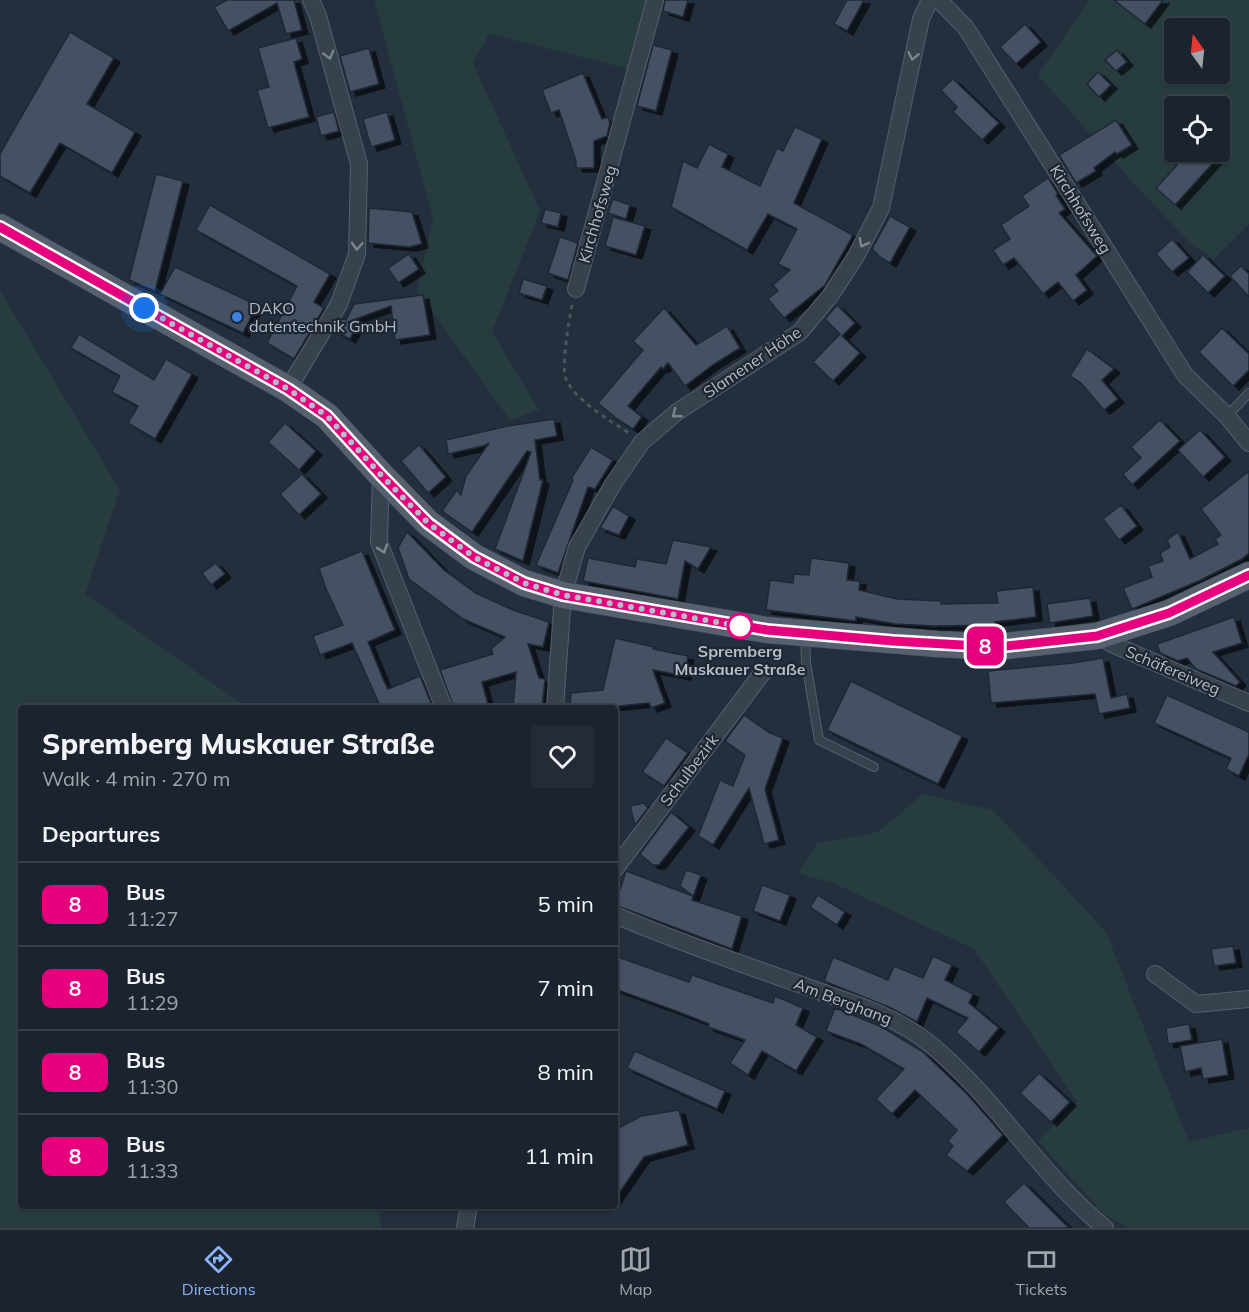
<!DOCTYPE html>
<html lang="en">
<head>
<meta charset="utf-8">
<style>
  body { margin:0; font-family:Mulish,sans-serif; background:#242b36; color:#f1f3f6; height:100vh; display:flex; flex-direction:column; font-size:22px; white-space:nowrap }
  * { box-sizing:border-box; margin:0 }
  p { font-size:20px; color:#a0a4aa }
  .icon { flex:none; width:33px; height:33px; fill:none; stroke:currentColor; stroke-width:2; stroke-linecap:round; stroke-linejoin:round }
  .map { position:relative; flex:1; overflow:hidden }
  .sheet { position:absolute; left:18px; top:705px; width:600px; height:504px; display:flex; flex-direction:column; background:#1b232e; border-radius:6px; box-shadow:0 2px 4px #0004,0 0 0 2px #39404a }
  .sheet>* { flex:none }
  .badge { padding:0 12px; border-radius:9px; font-size:21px; line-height:39px }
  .needle { width:39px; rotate:345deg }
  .buttons { position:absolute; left:1164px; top:18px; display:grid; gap:12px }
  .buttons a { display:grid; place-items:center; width:66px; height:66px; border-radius:6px; background:#1b232e; box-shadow:0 2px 4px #0004,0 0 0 2px #39404a; font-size:30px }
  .you { position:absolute; width:30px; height:30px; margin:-15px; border:4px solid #fff; border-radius:50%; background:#1a73e8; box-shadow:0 0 0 9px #1a73e833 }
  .map>.badge { position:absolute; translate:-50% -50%; box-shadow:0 0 0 3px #fff }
  h2 { padding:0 24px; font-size:22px; line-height:54px }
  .round { display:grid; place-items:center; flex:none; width:63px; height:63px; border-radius:6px; background:#242b36 }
  .headline { display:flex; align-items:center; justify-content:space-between; height:102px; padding:0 24px }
  h1 { font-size:28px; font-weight:800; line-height:45px }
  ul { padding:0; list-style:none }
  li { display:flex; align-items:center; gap:18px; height:84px; padding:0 24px; border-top:2px solid #39404a }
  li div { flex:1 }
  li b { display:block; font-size:22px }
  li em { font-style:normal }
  li .badge { min-width:66px; font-weight:700; text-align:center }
  .menu { display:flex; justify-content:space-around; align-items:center; height:84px; border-top:2px solid #39404a; background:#1b232e; font-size:16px; color:#a0a4aa }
  .menu a { display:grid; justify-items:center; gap:3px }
  .menu .active { color:#8ab4f8 }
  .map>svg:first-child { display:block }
</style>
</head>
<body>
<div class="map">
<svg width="1249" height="1228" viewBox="0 0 1249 1228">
  <defs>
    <filter id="shadow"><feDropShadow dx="6" dy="4" stdDeviation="0" flood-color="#0009"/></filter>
  </defs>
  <rect width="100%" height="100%" fill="#242f3e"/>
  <!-- green -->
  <g fill="#263c3f" fill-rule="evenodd">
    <polygon points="374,0 655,0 637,71 489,34 473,63 540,211 492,332 539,410 510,420 417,291 433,218"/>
    <path d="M 1089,0 L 1249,0 L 1249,224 L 1214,259 L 1192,245 L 1127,176 L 1038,75 ZM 1174,28 L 1220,28 L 1220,74 L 1174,74 ZM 1174,106 L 1220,106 L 1220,152 L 1174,152 Z"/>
    <polygon points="0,290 120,490 85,594 248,708 21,708 21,1206 378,1206 382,1228 0,1228"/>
    <polygon points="923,794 993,810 1106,932 1189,1142 1249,1128 1249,1228 1129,1228 1103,1213 1038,1141 1077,1102 974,949 835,884 798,873 817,843 878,832"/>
  </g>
  <!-- building -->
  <g fill="#455162" stroke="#1f2835" stroke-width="1.5" filter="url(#shadow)">
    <polygon points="227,0 294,0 302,30 286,34 277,3 228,31 214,7"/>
    <polygon points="665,0 688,0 683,17 663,11"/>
    <polygon points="847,0 864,0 847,31 834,24"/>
    <polygon points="1114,0 1163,0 1145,24"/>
    <polygon points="1025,24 1041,42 1016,64 1000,47"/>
    <polygon points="70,32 114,58 87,104 135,132 112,173 60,143 30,193 0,176 0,154"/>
    <polygon points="296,38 302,59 294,62 309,117 268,128 257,90 269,87 258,48"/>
    <polygon points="653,45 672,50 656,111 637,106"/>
    <polygon points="369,48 379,84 350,92 340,56"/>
    <polygon points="1117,50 1127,62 1116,71 1105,60"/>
    <polygon points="1098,72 1111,85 1099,97 1087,84"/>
    <polygon points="583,73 602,119 608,117 610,123 607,136 594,141 594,168 576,168 576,161 559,110 551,113 542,90"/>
    <polygon points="953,79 999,123 982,140 953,112 957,107 941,90"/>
    <polygon points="334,112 339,131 321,136 316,117"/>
    <polygon points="387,112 395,140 371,147 363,119"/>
    <polygon points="1116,120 1132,145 1117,154 1115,152 1094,168 1096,171 1076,183 1059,155"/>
    <polygon points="795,127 822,139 794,203 853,235 825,285 784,318 768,299 778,291 773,285 790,270 778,264 797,229 768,214 747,250 671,207 683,161 697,168 709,144 728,154 722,167 760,186 777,148 783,151"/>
    <polygon points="1162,152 1223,152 1175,205 1156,188 1177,165"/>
    <polygon points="156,174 183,181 155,291 129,280"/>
    <polygon points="1048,178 1058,194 1056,195 1065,209 1059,213 1097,256 1076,275 1087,290 1073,301 1058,282 1043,294 1014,258 1003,265 993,250 1010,239 1001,225 1029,206 1022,196"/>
    <polygon points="613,199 630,205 626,219 608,213"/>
    <polygon points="210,205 330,274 314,302 324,308 294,359 267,343 297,286 196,230"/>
    <polygon points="369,208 412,212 422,244 409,247 368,243"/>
    <polygon points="545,209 561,213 558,227 541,223"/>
    <polygon points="890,216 910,227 890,263 880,257 872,249"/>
    <polygon points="613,217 645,226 636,255 605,246"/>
    <polygon points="560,237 578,243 568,280 548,273"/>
    <polygon points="1172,239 1189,258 1172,272 1156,254"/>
    <polygon points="409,254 419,269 398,283 388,268"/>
    <polygon points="1203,255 1225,276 1208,293 1187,272"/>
    <polygon points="1241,266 1249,274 1249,297 1230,276"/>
    <polygon points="175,267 257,305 243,333 160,294"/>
    <polygon points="523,279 547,286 542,300 519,293"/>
    <polygon points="423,295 430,335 395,340 391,306 348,322 356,327 350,339 335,331 342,319 346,320 354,304"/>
    <polygon points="837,305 855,323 842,336 860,353 833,381 813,362 840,334 825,319"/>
    <polygon points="664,308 696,345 727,326 740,348 714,364 685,386 668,363 663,369 661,367 628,406 642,417 633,429 617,419 598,403 643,350 633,341"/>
    <polygon points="1222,328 1249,354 1249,370 1233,386 1199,352"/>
    <polygon points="79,334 154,380 166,359 192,374 155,439 128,423 138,406 112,392 120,376 71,348"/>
    <polygon points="1087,349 1114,369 1102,380 1118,399 1104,410 1081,383 1070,376"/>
    <polygon points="554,419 557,436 535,440 540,480 543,480 523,561 495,549 531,452 527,451 472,532 442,511 457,490 461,495 466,476 489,443 483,446 448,454 446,440 508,426"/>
    <polygon points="1160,420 1180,441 1132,485 1123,474 1141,458 1131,447"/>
    <polygon points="285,423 316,451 299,470 268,442"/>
    <polygon points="1200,430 1225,457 1203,477 1178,450"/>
    <polygon points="419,445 446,477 428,493 401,461"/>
    <polygon points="591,447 613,460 595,489 588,487 558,573 536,565 573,480 571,479"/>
    <polygon points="1249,471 1249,553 1242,559 1201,580 1132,609 1123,588 1152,577 1148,566 1163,561 1160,553 1170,547 1167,540 1178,532 1190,559 1218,544 1215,539 1221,535 1201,509"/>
    <polygon points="302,474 321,494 299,515 280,494"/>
    <polygon points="1121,505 1137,526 1119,540 1103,519"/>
    <polygon points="613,506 629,516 619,535 600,528"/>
    <polygon points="407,532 444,570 476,593 513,610 549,622 543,647 528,644 539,678 545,679 542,708 513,707 516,672 482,682 489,708 454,708 440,670 493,654 491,649 505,637 463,619 409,579 398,548"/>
    <polygon points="673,540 711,547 698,569 685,561 678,599 583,581 588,558 635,567 637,559 666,564"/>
    <polygon points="362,551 395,630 368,642 384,681 388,689 420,676 433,708 381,708 352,643 320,655 313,636 343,625 326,589 319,568"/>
    <polygon points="811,558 849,563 847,580 860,581 859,590 897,599 941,601 941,604 998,603 996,591 1033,587 1036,617 995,622 995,625 935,626 895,624 856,617 856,621 766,610 770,580 793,583 794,574 809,575"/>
    <polygon points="216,563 225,574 211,585 202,573"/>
    <polygon points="1090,598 1093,616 1050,623 1047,604"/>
    <polygon points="1234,617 1242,643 1213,652 1240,682 1236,686 1196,669 1187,658 1178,661 1160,653 1157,644"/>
    <polygon points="615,638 654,647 653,649 688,656 685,676 653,670 665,703 651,708 649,703 598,708 570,708 571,693 603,690"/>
    <polygon points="1103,658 1111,698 1127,694 1130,708 1099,714 1095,694 991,703 988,671 1073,663"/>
    <polygon points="851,681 962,736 938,784 827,730"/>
    <polygon points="1167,695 1249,732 1249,754 1239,776 1226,769 1231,758 1154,723"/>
    <polygon points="744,715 770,733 783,738 765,789 779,840 764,844 749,788 713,845 698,836 720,780 733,786 745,755 725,741"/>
    <polygon points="666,738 688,753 664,786 642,772"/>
    <polygon points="644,803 648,808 635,825 630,806"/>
    <polygon points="671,812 689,827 659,865 653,865 640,854"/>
    <polygon points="686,870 701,875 692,900 742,916 732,949 615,905 626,871 693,896 680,886"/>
    <polygon points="762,885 790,895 780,921 753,911"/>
    <polygon points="818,895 845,912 837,925 810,907"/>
    <polygon points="1233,946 1236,963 1214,966 1211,949"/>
    <polygon points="615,956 689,982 692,975 773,1003 775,996 803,1008 796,1025 817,1037 796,1071 762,1051 748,1075 730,1063 745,1040 708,1027 709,1024 679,1012 615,989"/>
    <polygon points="933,956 952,965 945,980 973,994 969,1003 999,1028 979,1052 956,1032 968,1018 927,998 917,1022 891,1008 824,981 833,957 888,980 894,966 923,978"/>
    <polygon points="835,1008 882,1027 923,1052 968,1095 1003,1135 967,1171 946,1155 953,1146 948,1141 957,1130 915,1090 892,1114 876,1099 904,1069 861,1044 826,1031"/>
    <polygon points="1189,1024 1192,1040 1168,1044 1166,1028"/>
    <polygon points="1222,1039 1228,1075 1203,1079 1201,1068 1185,1072 1180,1046"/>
    <polygon points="635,1051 725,1091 717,1109 627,1068"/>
    <polygon points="1039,1073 1070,1102 1051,1122 1020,1093"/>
    <polygon points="679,1110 688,1145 644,1157 615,1199 615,1130 641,1116"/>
    <polygon points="1024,1183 1069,1228 1029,1228 1004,1202"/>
  </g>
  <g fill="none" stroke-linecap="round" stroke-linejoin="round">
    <defs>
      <g id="lane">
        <polyline points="1227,416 1249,393"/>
        <polyline points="805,635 806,662 819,740 874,767"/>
      </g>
      <g id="street">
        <polyline points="939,0 966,28 1185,375 1227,416 1249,443"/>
        <polyline points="576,289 655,0"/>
        <polyline points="288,389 339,304 357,254 359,164 318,16 311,0"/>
        <polyline points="381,475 379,542 444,708"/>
        <polyline points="1097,636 1114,645 1249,703"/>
        <polyline points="555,708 563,595 577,547 613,484 642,442 677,412 800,332 830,296 856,256 881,208 921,19 930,0"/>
        <polyline points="615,869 763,672"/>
        <path d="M 615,915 C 678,942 742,964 807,987 C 849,1002 895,1015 930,1044 C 996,1098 1039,1174 1105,1228"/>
        <polyline points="1155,974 1196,1004 1249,999"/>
        <polyline points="465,1228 469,1206"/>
      </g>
      <polyline id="primary" points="0,227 288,389 327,416 381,475 428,523 474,557 524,583 563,595 767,630 937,644 997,647 1097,636 1169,613 1249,575"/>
    </defs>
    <!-- lane casing -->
    <use href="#lane" stroke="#565f6c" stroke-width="10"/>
    <!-- street casing -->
    <use href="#street" stroke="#565f6c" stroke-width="18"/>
    <!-- primary casing -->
    <use href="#primary" stroke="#414a57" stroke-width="27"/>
    <!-- path -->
    <path stroke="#44595c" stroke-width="3" stroke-dasharray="4.5 4.5" stroke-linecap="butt" d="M 572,305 C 569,320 561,366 566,379 C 575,400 610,421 629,433"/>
    <!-- lane -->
    <use href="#lane" stroke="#38414e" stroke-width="8"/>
    <!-- street -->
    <use href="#street" stroke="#38414e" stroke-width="16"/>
    <!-- primary -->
    <use href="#primary" stroke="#56606e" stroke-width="26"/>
  </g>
  <!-- one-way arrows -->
  <defs><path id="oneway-chevron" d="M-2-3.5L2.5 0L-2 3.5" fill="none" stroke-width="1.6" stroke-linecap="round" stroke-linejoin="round" transform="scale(1.5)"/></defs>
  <g stroke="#7c8592">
    <use href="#oneway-chevron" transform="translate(329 55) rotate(74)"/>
    <use href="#oneway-chevron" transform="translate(913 56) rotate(102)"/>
    <use href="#oneway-chevron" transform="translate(863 243) rotate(118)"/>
    <use href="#oneway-chevron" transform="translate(357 246) rotate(93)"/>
    <use href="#oneway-chevron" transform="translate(676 414) rotate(142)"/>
    <use href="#oneway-chevron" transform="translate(383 549) rotate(71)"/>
  </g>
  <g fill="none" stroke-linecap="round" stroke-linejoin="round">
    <defs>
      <polyline id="line" points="0,227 288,389 327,416 381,475 428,523 474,557 524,583 563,595 767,630 893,641 997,647 1097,636 1169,613 1249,575"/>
    </defs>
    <!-- line casing -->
    <use href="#line" stroke="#fff" stroke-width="14"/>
    <!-- line -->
    <use href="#line" stroke="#e6007e" stroke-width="9"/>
    <!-- walk -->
    <polyline stroke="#b4bcc9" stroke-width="6" stroke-dasharray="0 10.8" points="144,308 288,389 327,416 381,475 428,523 474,557 524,583 563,595 745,627 740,626"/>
  </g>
  <!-- markers -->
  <circle fill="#3f7fe0" stroke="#1d2633" stroke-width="2" cx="237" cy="317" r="6"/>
  <circle fill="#fff" stroke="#e6007e" stroke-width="3" cx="740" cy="626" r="12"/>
  <g text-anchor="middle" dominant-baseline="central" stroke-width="4.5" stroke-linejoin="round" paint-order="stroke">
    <!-- street labels -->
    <g font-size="16" fill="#b4bcc9" stroke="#1d2633">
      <text transform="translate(1081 209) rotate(58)">Kirchhofsweg</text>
      <text transform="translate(597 214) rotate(-74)">Kirchhofsweg</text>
      <text transform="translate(752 362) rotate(-34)">Slamener Höhe</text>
      <text transform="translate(1173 670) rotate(23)">Schäfereiweg</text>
      <text transform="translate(689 770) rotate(-53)">Schulbezirk</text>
      <text transform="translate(843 1001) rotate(21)">Am Berghang</text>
    </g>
    <!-- poi labels -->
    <g font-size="16" fill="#b4bcc9" stroke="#1d2633" text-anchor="start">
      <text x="249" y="308">DAKO<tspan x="249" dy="18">datentechnik GmbH</tspan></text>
    </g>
    <!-- stop labels -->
    <g font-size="16" font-weight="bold" fill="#b4bcc9" stroke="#1d2633">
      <text x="740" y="651">Spremberg<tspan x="740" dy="18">Muskauer Straße</tspan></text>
    </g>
  </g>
</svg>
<div class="buttons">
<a><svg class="needle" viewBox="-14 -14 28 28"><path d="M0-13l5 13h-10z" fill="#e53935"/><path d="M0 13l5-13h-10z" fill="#a0a4aa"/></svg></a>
<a><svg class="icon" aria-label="locate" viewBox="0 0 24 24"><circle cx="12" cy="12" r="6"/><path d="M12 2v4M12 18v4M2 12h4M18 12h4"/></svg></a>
</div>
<div class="you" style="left:144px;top:308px"></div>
<b class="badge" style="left:985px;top:646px;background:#e6007e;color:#fff">8</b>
<section class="sheet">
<div class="headline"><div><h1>Spremberg Muskauer Straße</h1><p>Walk · 4 min · 270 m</p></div><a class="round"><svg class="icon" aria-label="heart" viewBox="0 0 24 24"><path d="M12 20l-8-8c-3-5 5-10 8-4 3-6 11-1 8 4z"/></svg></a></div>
<h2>Departures</h2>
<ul>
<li><span class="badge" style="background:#e6007e;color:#fff">8</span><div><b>Bus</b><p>11:27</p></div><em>5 min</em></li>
<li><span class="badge" style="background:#e6007e;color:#fff">8</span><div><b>Bus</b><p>11:29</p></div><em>7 min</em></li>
<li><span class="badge" style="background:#e6007e;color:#fff">8</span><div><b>Bus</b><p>11:30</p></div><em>8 min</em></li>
<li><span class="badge" style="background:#e6007e;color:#fff">8</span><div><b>Bus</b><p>11:33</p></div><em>11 min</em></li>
</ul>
</section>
</div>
<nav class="menu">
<a class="active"><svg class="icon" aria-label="directions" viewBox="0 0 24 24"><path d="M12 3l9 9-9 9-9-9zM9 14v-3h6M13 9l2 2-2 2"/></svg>Directions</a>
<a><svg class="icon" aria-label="map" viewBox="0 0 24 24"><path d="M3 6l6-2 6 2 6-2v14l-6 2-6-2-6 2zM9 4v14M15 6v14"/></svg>Map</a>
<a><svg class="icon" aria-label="tickets" viewBox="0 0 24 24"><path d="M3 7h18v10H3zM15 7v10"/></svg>Tickets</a>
</nav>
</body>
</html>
